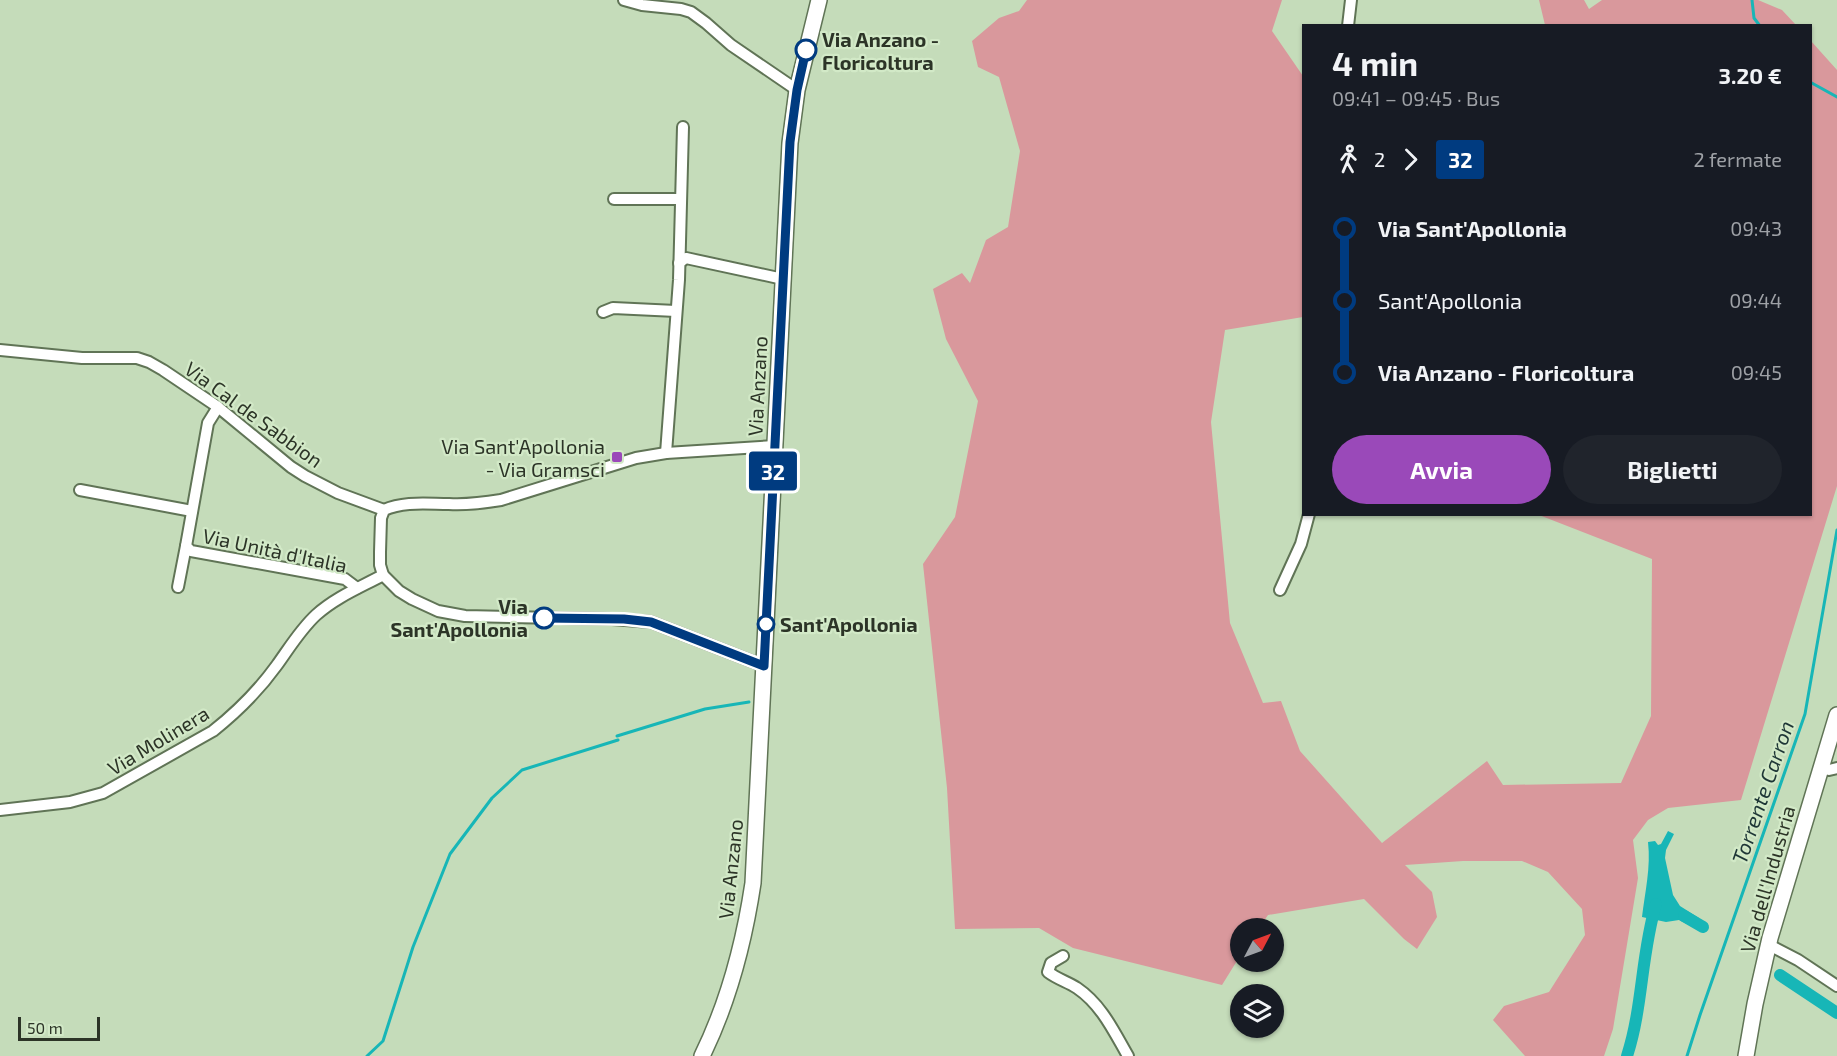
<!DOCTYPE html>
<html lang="it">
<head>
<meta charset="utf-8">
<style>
  body { margin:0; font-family:"Exo 2",sans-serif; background:#20242c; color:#f1f3f6; height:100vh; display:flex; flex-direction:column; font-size:22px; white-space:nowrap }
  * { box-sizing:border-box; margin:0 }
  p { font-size:20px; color:#9ea1a6 }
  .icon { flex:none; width:33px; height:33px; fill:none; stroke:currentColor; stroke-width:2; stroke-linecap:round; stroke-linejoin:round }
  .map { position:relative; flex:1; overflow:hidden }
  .panel { position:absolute; left:1302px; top:24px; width:510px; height:492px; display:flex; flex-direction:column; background:#171b24; border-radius:0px; box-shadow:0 2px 4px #0004 }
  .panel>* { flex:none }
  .badge { padding:0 12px; border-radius:4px; font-size:21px; line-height:39px }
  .needle { width:39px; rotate:49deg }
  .tools { position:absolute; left:1230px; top:918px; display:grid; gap:12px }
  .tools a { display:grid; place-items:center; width:54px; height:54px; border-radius:50%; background:#171b24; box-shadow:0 2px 4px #0004; font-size:30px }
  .scale { position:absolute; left:18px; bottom:15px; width:82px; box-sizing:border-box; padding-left:6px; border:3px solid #2c3427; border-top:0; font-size:16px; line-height:21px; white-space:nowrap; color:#2c3427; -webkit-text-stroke:4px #d2e9c7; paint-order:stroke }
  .map>.badge { position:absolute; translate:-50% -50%; box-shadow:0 0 0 3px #fff }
  .legs { display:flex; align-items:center; gap:9px; height:66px; padding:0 30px; font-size:20px }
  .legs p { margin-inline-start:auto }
  .summary { display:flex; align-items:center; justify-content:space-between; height:102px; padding:0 30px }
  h1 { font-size:33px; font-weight:700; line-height:45px }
  .primary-button { display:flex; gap:12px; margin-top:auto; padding:12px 30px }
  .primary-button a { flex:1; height:69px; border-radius:36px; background:#9a49b9; color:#fff; font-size:24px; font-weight:700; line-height:69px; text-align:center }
  .primary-button a+a { background:#20242c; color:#f1f3f6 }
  ul { padding:0 30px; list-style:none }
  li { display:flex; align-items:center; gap:21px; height:72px; font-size:22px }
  li i { display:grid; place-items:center; width:9px; height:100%; margin:0 8px; background:currentColor }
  li i::after { content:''; width:15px; height:15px; margin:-8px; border:4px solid; border-radius:50%; background:#171b24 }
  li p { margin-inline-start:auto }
  li:first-child i { background:linear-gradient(#0000 50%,currentColor 0) }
  li:last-child i { background:linear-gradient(currentColor 50%,#0000 0) }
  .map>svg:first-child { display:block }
</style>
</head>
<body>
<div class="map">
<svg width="1837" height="1056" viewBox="0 0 1837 1056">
  <rect width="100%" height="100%" fill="#c5dcba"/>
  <!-- green -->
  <g fill="#d9989c">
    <polygon points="1027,0 1282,0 1272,31 1303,76 1303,317 1225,330 1211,422 1230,623 1263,703 1281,701 1300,751 1382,843 1487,761 1503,785 1621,783 1651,716 1652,559 1539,515 1810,514 1811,41 1837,70 1837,486 1741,800 1668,808 1648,820 1633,840 1638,878 1613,1029 1604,1056 1525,1056 1493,1020 1504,1006 1549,992 1585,935 1582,909 1548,872 1522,861 1463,861 1405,865 1432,892 1437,917 1417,949 1404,939 1364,899 1268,915 1259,928 1240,928 1240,956 1222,985 1073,948 1039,928 955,929 947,788 923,564 955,517 978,401 946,339 933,289 962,273 970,283 986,240 1008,227 1020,151 999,77 978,67 972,41 999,18 1019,11"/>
    <polygon points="1539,0 1584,0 1589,9 1602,0 1758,0 1782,10 1796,25 1545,25"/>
  </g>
  <!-- water -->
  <path fill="#17b6b7" d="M 1668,831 L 1674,834 L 1666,850 L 1665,858 L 1673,895 L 1680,906 L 1699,918 L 1697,929 L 1679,920 L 1666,922 L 1642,917 C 1645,892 1651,867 1648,842 L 1655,841 L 1658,845 L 1661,844 Z"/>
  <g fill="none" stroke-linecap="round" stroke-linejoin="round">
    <!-- stream -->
    <g stroke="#17b6b7" stroke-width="3">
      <polyline points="1752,0 1754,18 1760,26"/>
      <polyline points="1810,82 1837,97"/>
      <polyline points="617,736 705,709 749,702"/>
      <polyline points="367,1056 383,1041 413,947 450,854 492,798 522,770 618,740"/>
      <polyline points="1687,1056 1700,1015 1805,714 1837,530"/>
    </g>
    <!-- canal -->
    <g stroke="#17b6b7" stroke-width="12">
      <polyline points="1684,916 1703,927"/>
      <polyline points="1780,975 1837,1013"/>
      <path d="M 1627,1056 C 1643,1007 1641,954 1656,904"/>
    </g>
    <defs>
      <g id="street">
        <polyline points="624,0 642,5 681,9 691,12 706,23 731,45 797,90"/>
        <polyline points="1348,26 1351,0"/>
        <polyline points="614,199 681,199"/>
        <polyline points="679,263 686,258 783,279"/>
        <polyline points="603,312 613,308 676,311"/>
        <polyline points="0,350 82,358 137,358 149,362 163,370 218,407 291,467 305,476 338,493 384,510"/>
        <polyline points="218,407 208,423 186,546 191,551 345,579 357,588"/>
        <polyline points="666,453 679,280 683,127"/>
        <polyline points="80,490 192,511"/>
        <polyline points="178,587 186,546"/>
        <polyline points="1280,590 1301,544 1309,514"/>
        <path d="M 764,666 L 651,622 L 612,619 L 465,616 L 438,611 L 412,599 L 399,591 L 383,575 L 380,565 L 380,552 L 381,518 L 384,510 C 404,501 427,504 449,504 C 467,505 483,503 501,500 L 636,458 L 666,453 L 775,446"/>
        <polyline points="1821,768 1829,770 1837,768"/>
        <path d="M 0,810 L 70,802 L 103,793 L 213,731 C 237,712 259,690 277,665 C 290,647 300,630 316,615 C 336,597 361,587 383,575"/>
        <polyline points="1769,945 1798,960 1837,986"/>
        <path d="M 1063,956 L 1051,963 L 1048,972 C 1057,979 1068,982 1077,988 C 1102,1005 1114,1032 1128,1056"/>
      </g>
      <g id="secondary">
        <path d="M 702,1056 C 729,1001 744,943 753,883 L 790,143 L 797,90 L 819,0"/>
        <polyline points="1746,1056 1755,1004 1770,938 1837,715"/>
      </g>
    </defs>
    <!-- street casing -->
    <use href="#street" stroke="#607456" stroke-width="14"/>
    <!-- secondary casing -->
    <use href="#secondary" stroke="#607456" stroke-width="18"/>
    <!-- street -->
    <use href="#street" stroke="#fff" stroke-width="10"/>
    <!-- secondary -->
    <use href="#secondary" stroke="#fff" stroke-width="15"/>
  </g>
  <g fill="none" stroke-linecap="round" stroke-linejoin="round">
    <defs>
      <polyline id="line-1" points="544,618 624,619 651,622 764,666 790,142 797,90 806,50"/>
    </defs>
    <!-- line-1 casing -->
    <use href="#line-1" stroke="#fff" stroke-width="14"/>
    <!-- line-1 -->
    <use href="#line-1" stroke="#003b80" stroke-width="9"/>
  </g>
  <!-- markers -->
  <g fill="#fff" stroke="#003b80" stroke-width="3">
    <circle cx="806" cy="50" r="10"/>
    <circle cx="544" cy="618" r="10"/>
    <circle cx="766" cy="624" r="8"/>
  </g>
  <rect fill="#9a49b9" stroke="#d2e9c7" stroke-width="2" x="611" y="451" width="12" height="12" rx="3"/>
  <g text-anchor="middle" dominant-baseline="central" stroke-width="4.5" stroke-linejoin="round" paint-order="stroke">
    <!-- stop labels -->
    <g font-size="20" font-weight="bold" fill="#2c3427" stroke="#d2e9c7" text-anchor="start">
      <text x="822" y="39">Via Anzano -<tspan x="822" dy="23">Floricoltura</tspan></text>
      <text x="528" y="606" text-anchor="end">Via<tspan x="528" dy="23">Sant'Apollonia</tspan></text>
      <text x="780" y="624">Sant'Apollonia</text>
    </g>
    <!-- street labels -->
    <g font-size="20" fill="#2c3427" stroke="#d2e9c7">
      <text transform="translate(757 386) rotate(-87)">Via Anzano</text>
      <text transform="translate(254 414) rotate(36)">Via Cal de Sabbion</text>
      <text transform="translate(275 550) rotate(12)">Via Unità d'Italia</text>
      <text transform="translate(158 740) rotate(-31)">Via Molinera</text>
      <text transform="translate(730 869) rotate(-84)">Via Anzano</text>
      <text transform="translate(1767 879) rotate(-74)">Via dell'Industria</text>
    </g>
    <!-- poi labels -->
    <g font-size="20" fill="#2c3427" stroke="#d2e9c7" text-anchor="end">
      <text x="605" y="446">Via Sant'Apollonia<tspan x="605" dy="23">- Via Gramsci</tspan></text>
    </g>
    <!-- water labels -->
    <g font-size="21" font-style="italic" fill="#1e3636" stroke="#d2e9c7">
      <text transform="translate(1762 792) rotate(-71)">Torrente Carron</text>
    </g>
  </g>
</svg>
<div class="tools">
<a><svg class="needle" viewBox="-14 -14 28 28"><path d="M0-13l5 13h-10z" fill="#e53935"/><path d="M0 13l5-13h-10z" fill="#9ea1a6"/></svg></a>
<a><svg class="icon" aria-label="layers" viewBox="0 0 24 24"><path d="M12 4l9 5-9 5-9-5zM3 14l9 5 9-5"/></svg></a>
</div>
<div class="scale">50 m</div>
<b class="badge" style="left:773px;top:471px;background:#003b80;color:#fff">32</b>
<section class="panel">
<div class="summary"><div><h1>4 min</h1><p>09:41 – 09:45 · Bus</p></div><b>3.20 €</b></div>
<div class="legs"><svg class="icon" aria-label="walk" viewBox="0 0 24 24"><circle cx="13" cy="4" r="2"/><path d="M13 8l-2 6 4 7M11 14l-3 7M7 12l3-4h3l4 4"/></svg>2<svg class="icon" aria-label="forward" viewBox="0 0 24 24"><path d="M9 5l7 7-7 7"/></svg><b class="badge" style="background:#003b80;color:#fff">32</b><p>2 fermate</p></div>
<ul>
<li><i style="color:#003b80"></i><b>Via Sant'Apollonia</b><p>09:43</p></li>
<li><i style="color:#003b80"></i><span>Sant'Apollonia</span><p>09:44</p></li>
<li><i style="color:#003b80"></i><b>Via Anzano - Floricoltura</b><p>09:45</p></li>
</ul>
<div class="primary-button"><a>Avvia</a><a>Biglietti</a></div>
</section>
</div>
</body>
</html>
